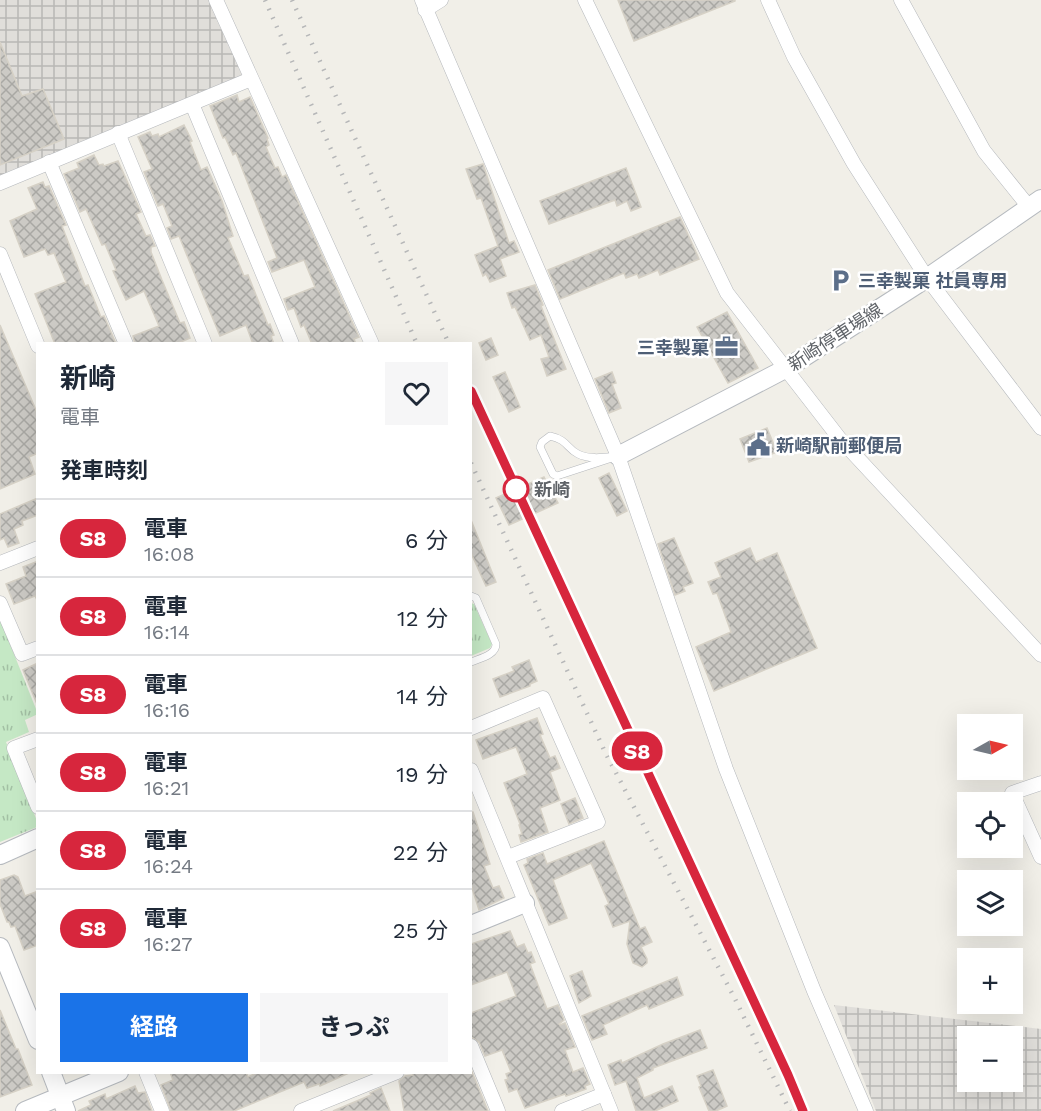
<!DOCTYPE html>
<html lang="ja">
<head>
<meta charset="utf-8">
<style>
  body { margin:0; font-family:"Work Sans","Noto Sans JP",sans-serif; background:#f6f6f7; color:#1f2937; height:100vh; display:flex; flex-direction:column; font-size:22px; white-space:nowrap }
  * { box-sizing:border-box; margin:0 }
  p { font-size:20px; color:#747a83 }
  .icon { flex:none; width:33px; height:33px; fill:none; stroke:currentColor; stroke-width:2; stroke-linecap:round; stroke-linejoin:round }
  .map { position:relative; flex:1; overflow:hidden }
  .sheet { position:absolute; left:36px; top:342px; width:436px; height:732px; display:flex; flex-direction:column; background:#fff; border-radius:0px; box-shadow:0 6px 24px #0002 }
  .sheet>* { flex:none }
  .badge { padding:0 12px; border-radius:20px; font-size:21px; line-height:39px }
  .needle { width:39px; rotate:82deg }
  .tools { position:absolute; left:957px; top:714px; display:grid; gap:12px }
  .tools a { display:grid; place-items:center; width:66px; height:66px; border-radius:0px; background:#fff; box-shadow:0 6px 24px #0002; font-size:30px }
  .map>.badge { position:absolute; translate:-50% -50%; box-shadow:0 0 0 3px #fff }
  h2 { padding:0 24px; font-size:22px; line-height:54px }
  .round { display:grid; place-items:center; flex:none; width:63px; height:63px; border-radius:0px; background:#f6f6f7 }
  .summary { display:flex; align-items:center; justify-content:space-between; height:102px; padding:0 24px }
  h1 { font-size:28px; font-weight:700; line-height:45px }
  .action { display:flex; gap:12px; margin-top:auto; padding:12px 24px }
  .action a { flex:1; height:69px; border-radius:0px; background:#1a73e8; color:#fff; font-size:24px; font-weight:700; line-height:69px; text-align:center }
  .action a+a { background:#f6f6f7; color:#1f2937 }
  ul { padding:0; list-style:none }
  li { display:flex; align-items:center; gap:18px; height:78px; padding:0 24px; border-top:2px solid #e0e1e3 }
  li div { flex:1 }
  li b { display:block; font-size:22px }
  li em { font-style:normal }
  li .badge { min-width:66px; font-weight:700; text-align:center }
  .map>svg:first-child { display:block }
</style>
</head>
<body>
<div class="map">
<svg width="1041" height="1111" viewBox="0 0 1041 1111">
  <defs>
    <pattern id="industrial-grid" width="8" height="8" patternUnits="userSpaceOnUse" patternTransform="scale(1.5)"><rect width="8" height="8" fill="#e0deda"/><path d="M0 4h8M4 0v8" fill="none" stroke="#b9b8b5"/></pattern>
    <pattern id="grass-tufts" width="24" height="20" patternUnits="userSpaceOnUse" patternTransform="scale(1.5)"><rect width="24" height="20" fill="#c5e8c5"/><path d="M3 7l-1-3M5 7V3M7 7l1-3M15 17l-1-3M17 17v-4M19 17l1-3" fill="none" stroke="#a3c0a4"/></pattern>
    <pattern id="building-cross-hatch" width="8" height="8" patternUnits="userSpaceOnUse" patternTransform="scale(1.5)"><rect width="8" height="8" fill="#cccac5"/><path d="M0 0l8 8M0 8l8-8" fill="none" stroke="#a9a8a4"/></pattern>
  </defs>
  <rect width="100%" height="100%" fill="#f1efe8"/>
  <!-- industrial -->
  <g fill="url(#industrial-grid)" fill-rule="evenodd">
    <polygon points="0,0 210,0 245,76 0,177"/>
    <path d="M 834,1005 L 1041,1029 L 1041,1111 L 876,1111 ZM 968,1036 L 1012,1036 L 1012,1082 L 968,1082 Z"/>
  </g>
  <!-- grass -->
  <g fill="url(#grass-tufts)">
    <polygon points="471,603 474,604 492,644 490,648 471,656"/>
    <polygon points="0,619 38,714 25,720 29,732 6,742 37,821 37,827 0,842"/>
  </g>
  <!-- building -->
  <g fill="url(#building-cross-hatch)" stroke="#d6d1c6" stroke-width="1.5">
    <polygon points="618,0 735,0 735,1 634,41"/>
    <polygon points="0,42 22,96 43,89 64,139 0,165"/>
    <polygon points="237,95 239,102 250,97 268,138 267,139 269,145 266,147 275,168 278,167 282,177 286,175 359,337 354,339 356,344 312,344 304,325 301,327 294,308 288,310 284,299 315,287 304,260 272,272 268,262 277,258 236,153 233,155 225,137 223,138 210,106"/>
    <polygon points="184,125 192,141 190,142 201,170 207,167 222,201 233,236 228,238 244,276 248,275 268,325 270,324 274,335 271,336 274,344 253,344 246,325 220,336 179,236 171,239 167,228 172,226 163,204 158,206 144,172 152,169 138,137 150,132 152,136 158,134 159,137"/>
    <polygon points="94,155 99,165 103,164 104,166 118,161 141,212 136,214 146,236 150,235 155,246 151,247 151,252 162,280 180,323 184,322 190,338 176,344 135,344 133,336 159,326 144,291 126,300 113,271 116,270 105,244 102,245 86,209 80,212 64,174 79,168 77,163"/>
    <polygon points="483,164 509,243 514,241 519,252 500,259 506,276 490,282 486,274 483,276 475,255 498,246 481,198 477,199 466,169"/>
    <polygon points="626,168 641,207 631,211 627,201 617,206 615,200 549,224 540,201"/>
    <polygon points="43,182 45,187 49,186 66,225 62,226 85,286 88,285 101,317 104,316 116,344 55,344 35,294 66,282 54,253 48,255 45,249 24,257 10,221 37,209 28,188"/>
    <polygon points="680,217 699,259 660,275 658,270 639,278 637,274 626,278 624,273 560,299 548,270"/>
    <polygon points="535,285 543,305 541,306 566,369 547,376 541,359 549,357 541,335 530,340 515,307 512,308 507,293"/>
    <polygon points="727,312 758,368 728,383 697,327"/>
    <polygon points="0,325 38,415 38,453 29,457 35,474 0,489"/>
    <polygon points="491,338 498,355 486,360 479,343"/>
    <polygon points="505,372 520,407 509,412 493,377"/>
    <polygon points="612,372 616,383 612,384 621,408 609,413 595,379"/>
    <polygon points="767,428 777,452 749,462 740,439"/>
    <polygon points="609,473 627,511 617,516 599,478"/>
    <polygon points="544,477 558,503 509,525 496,498"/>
    <polygon points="38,498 38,515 22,521 23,525 14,529 19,543 8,547 4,538 0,540 0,514"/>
    <polygon points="471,520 496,582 486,586 471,553"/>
    <polygon points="674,538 693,583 683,587 685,591 675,595 658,544"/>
    <polygon points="750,548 756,562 777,553 817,648 714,691 696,647 731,632 717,593 713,594 708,582 721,577 715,563"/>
    <polygon points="38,561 38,602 35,596 14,604 6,584 26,576 23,567"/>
    <polygon points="529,660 537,681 530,684 530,686 500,697 493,679 514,671 512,667"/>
    <polygon points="38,663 38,704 37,704 23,670"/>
    <polygon points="537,718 543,734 540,735 550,758 555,756 560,768 550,772 560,800 540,808 548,832 521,842 519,835 522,834 519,825 520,824 504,783 527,774 516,747 483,759 476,740"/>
    <polygon points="575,798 583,818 569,824 561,804"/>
    <polygon points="471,812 473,812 490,864 484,866 493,888 499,886 504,898 479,910 471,885"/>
    <polygon points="604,841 640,929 645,927 652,942 641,947 647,959 647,963 642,967 633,963 627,944 630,921 613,927 605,906 609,904 591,863 553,880 567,918 549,925 524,865 528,863 527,859 543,853 547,864"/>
    <polygon points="14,875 18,877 25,896 38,891 38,945 24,950 15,926 11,927 9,922 7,922 0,904 0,880"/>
    <polygon points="510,931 517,947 524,944 528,953 531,952 535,962 530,964 547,1009 558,1005 564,1020 559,1024 560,1025 565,1023 575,1047 565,1050 573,1072 583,1068 590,1084 585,1086 586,1089 566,1096 565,1094 525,1108 517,1089 509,1092 505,1080 508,1079 506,1074 511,1072 502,1050 485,1056 479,1042 471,1037 471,1013 516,996 507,972 471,985 471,944"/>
    <polygon points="582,971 591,996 579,1003 570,976"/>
    <polygon points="677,977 683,995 649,1009 647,1005 603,1025 607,1034 592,1040 582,1016"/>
    <polygon points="0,1010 16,1049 18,1049 32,1085 0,1097"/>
    <polygon points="700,1030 707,1048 653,1068 653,1070 637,1078 644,1098 672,1086 678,1101 655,1111 636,1111 626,1081 615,1085 608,1065 621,1060 622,1063 663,1044"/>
    <polygon points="713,1070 727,1106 716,1111 709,1111 699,1087 701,1086 697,1076"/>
    <polygon points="170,1072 246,1072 248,1077 258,1072 351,1072 320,1086 319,1084 307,1088 304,1082 234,1111 171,1111 161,1085 173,1080"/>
    <polygon points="412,1072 472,1072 488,1111 404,1111 399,1081 405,1076 413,1075"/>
    <polygon points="135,1086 138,1093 145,1092 152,1111 78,1111 91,1105 89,1101 105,1094 106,1099"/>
    <polygon points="381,1088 390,1111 333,1111 371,1095 370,1093"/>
  </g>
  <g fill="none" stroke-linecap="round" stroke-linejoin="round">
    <defs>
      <g id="lane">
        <path d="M 550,436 C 568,440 566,448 578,454 C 590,460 606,457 618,456 L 557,476 L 553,474 L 540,447 L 542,442 Z"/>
        <path d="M 471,596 L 476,598 L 496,644 C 496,655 481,658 471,662"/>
      </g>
      <g id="street">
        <polyline points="216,0 372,344"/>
        <polyline points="422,0 618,456 726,769 814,991 866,1111"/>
        <polyline points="585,0 727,293 840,439 1041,655"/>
        <polyline points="768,0 794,57 854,164 927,278 1041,428"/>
        <polyline points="901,0 984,151 1029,207"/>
        <polyline points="425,10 441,0"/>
        <polyline points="192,104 292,344"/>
        <polyline points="118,133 205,344"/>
        <polyline points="49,162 126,344"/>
        <polyline points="0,183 251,79"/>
        <polyline points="0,254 38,346"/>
        <polyline points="0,563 38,548"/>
        <polyline points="0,603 22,654 38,648"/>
        <polyline points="471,728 543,698 598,822 508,857"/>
        <polyline points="38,739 14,748 38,807"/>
        <polyline points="471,770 611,1111"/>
        <polyline points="1041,783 1012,793 1041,857"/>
        <polyline points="471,1046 498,1111"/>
        <polyline points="146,1072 162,1111"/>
        <polyline points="301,1111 397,1072"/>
        <polyline points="562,1111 604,1094"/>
      </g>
      <g id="secondary">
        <polyline points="618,456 787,368 927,278 1041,199"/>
        <polyline points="0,855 38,838"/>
        <polyline points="471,925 525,903"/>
        <polyline points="0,947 38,1040"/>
        <polyline points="51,1072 66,1111"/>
        <polyline points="25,1111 119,1072"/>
      </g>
    </defs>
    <!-- lane casing -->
    <use href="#lane" stroke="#b5b8bc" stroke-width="8"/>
    <!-- street casing -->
    <use href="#street" stroke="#b5b8bc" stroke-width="15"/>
    <!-- secondary casing -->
    <use href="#secondary" stroke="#b6babf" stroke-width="20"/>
    <!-- lane -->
    <use href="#lane" stroke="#fff" stroke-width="7"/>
    <!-- street -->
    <use href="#street" stroke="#fff" stroke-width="14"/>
    <!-- secondary -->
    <use href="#secondary" stroke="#fff" stroke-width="18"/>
    <!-- rail -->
    <g stroke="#b6b7b8" stroke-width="4.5" stroke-dasharray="1.5 8" stroke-linecap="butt">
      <polyline points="265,0 417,344"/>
      <polyline points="292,0 449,344"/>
      <polyline points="471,391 788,1075 803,1111"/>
      <polyline points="471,463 605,752 734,997 790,1111"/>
    </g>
  </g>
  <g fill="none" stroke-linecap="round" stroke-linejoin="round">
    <defs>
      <polyline id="line" points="471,391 788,1075 803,1111"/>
    </defs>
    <!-- line casing -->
    <use href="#line" stroke="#fff" stroke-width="14"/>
    <!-- line -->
    <use href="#line" stroke="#d7263d" stroke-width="9"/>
  </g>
  <!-- icons -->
  <defs>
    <symbol id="parking-bare" viewBox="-9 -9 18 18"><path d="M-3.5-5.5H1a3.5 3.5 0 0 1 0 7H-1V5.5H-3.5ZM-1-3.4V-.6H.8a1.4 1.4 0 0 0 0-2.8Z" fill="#5c6f8a" stroke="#fff" stroke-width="2.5" paint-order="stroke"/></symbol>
    <symbol id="office-bare" viewBox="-9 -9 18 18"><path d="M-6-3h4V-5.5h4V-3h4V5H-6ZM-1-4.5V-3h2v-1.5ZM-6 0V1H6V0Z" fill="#5c6f8a" stroke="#fff" stroke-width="2.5" paint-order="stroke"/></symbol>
    <symbol id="civic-bare" viewBox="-9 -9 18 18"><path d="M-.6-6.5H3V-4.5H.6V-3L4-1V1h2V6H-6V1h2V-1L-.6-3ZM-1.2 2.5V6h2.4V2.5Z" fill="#5c6f8a" stroke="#fff" stroke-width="2.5" paint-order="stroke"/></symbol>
  </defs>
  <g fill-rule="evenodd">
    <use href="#parking-bare" x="824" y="264" width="33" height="33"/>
    <use href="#office-bare" x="710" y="330" width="33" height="33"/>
    <use href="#civic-bare" x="742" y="428" width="33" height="33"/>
  </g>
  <!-- markers -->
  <circle fill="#fff" stroke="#d7263d" stroke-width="3" cx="516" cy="489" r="12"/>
  <g text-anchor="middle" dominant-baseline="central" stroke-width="5" stroke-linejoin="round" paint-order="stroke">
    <!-- service labels -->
    <g font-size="18" font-weight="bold" fill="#4e5e75" stroke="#fff" text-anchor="start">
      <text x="858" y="280">三幸製菓 社員専用</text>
      <text x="709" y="347" text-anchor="end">三幸製菓</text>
      <text x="776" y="445">新崎駅前郵便局</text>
    </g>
    <!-- street labels -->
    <g font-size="18" fill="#5f6368" stroke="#fff">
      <text transform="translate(835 337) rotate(-33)">新崎停車場線</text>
    </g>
    <!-- stop labels -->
    <g font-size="18" font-weight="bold" fill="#5f6368" stroke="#fff" text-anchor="start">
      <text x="534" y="489">新崎</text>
    </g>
  </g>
</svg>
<div class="tools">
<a><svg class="needle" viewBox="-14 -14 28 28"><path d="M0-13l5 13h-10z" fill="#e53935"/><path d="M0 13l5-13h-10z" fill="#747a83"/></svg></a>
<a><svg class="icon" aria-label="locate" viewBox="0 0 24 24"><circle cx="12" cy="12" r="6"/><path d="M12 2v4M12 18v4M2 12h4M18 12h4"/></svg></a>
<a><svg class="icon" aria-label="layers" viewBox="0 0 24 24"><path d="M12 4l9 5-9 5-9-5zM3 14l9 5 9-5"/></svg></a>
<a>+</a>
<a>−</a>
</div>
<b class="badge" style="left:637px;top:751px;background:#d7263d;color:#fff">S8</b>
<section class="sheet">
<div class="summary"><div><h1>新崎</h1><p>電車</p></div><a class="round"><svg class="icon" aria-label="heart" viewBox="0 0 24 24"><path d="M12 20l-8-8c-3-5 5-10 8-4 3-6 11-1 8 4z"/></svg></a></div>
<h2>発車時刻</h2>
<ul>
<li><span class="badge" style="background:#d7263d;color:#fff">S8</span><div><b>電車</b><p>16:08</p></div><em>6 分</em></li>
<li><span class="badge" style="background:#d7263d;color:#fff">S8</span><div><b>電車</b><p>16:14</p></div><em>12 分</em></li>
<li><span class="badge" style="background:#d7263d;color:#fff">S8</span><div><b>電車</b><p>16:16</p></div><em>14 分</em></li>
<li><span class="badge" style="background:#d7263d;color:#fff">S8</span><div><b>電車</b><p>16:21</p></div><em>19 分</em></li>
<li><span class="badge" style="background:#d7263d;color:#fff">S8</span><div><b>電車</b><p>16:24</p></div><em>22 分</em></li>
<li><span class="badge" style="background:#d7263d;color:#fff">S8</span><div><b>電車</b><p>16:27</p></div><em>25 分</em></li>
</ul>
<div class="action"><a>経路</a><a>きっぷ</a></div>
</section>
</div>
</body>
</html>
